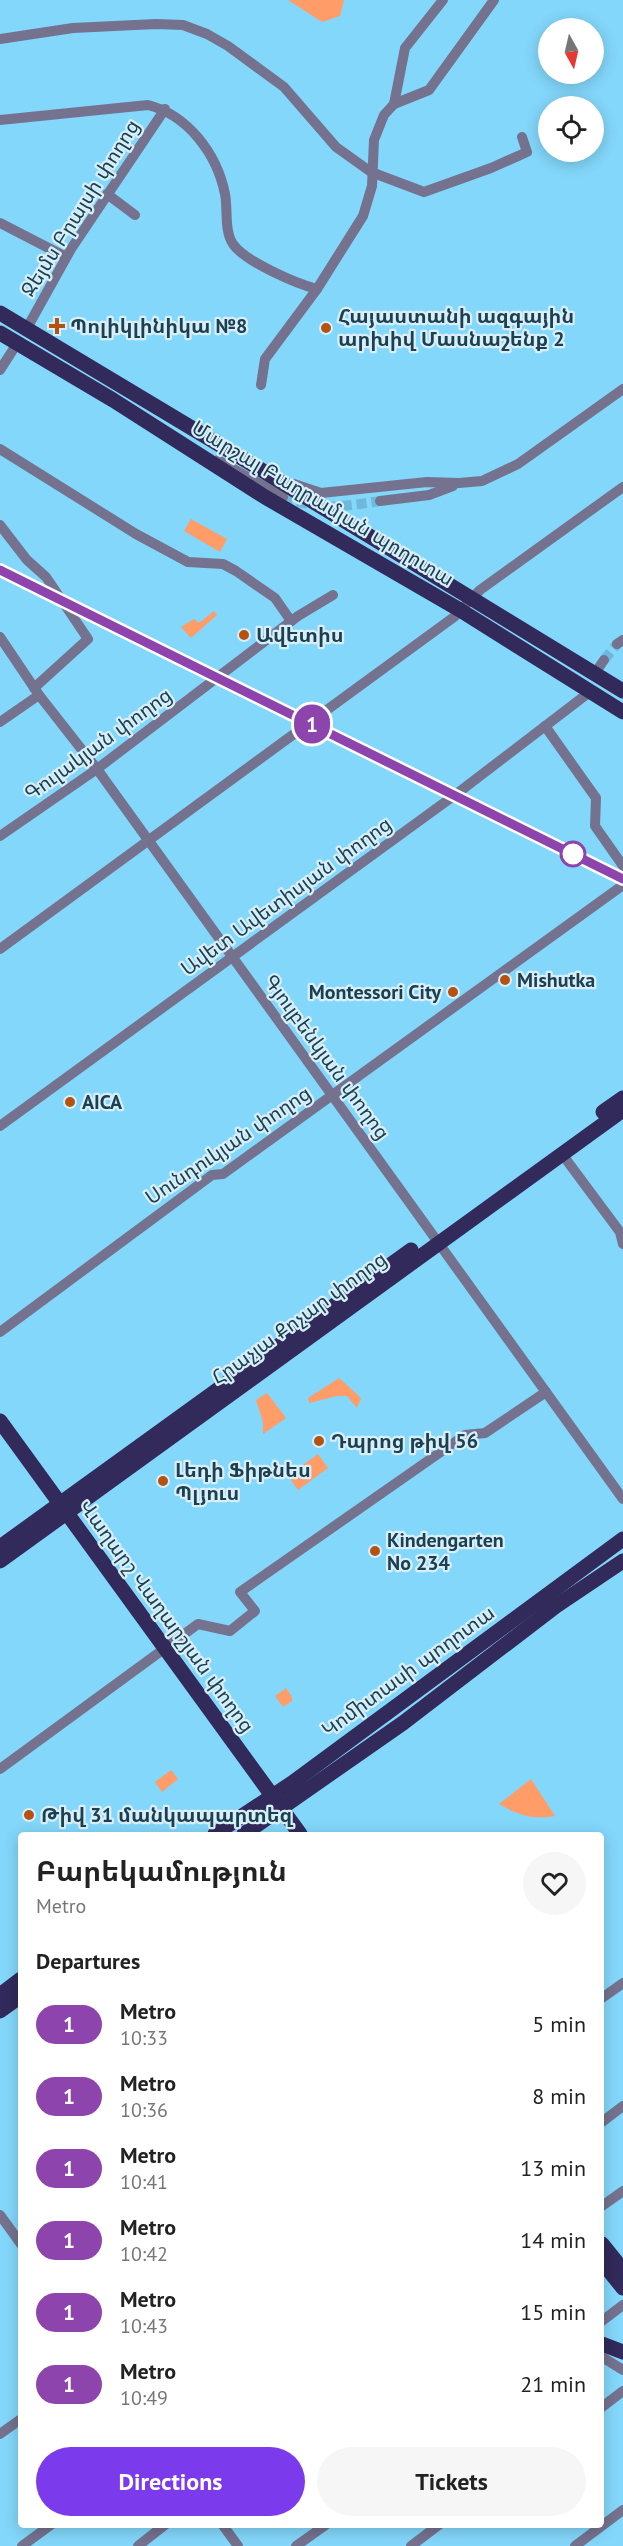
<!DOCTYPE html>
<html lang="en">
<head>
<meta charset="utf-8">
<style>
  body { margin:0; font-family:"PT Sans","Noto Sans Armenian",sans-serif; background:#f6f6f6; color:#222; height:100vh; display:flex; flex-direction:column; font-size:22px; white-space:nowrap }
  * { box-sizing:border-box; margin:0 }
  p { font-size:20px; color:#767676 }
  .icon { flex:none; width:33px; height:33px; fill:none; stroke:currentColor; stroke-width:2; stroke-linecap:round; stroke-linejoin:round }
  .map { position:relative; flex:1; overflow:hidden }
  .details { position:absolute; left:18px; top:1832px; width:586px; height:696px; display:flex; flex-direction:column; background:#fff; border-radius:6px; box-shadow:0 3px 15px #0003 }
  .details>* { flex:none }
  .badge { padding:0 12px; border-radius:20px; font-size:21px; line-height:39px }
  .needle { width:39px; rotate:172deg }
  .buttons { position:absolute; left:538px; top:18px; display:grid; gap:12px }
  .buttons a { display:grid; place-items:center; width:66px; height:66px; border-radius:50%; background:#fff; box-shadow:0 3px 15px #0003; font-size:30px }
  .map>.badge { position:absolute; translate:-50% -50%; box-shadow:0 0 0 3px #fff }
  h2 { padding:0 18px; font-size:22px; line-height:54px }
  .round { display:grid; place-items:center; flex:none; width:63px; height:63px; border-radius:32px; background:#f6f6f6 }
  .headline { display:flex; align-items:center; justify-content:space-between; height:102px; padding:0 18px }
  h1 { font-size:28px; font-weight:700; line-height:45px }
  .cta { display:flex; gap:12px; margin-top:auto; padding:12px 18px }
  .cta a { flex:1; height:69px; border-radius:36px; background:#7c3aed; color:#fff; font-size:24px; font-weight:700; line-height:69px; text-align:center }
  .cta a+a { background:#f6f6f6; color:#222 }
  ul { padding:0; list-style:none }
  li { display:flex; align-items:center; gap:18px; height:72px; padding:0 18px }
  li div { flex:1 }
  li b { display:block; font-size:22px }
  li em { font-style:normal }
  li .badge { min-width:66px; font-weight:700; text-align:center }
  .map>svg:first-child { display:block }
</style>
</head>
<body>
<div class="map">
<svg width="623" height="2546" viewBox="0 0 623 2546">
  <rect width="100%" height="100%" fill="#83d7fb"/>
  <!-- green -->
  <g fill="#ff9c68">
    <polygon points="288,0 344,0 340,16 322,22"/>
    <polygon points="191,519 227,539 220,552 184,531"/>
    <polygon points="214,611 217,615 191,638 181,627 194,619 199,623"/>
    <polygon points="339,1378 361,1398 357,1408 347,1396 337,1396 309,1403 308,1398"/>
    <polygon points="267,1393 286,1418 263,1434 263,1422 256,1400"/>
    <polygon points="318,1454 328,1468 298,1490 288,1476"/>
    <polygon points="286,1688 292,1697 292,1701 283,1707 275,1696"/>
    <polygon points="171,1770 178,1779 162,1792 155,1782"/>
    <path d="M 531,1779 L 555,1816 C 533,1820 518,1815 499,1804 Z"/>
  </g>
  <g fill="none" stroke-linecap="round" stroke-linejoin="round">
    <!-- minor-tunnel -->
    <g stroke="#6eb9d9" stroke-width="10" stroke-dasharray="10 5" stroke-linecap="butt">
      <path d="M 283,497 C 323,511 339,507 380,501"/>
      <polyline points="604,660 617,644"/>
    </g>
    <!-- minor -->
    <g stroke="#74728e" stroke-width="10">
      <polyline points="0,39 73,28 156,24 183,25 207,34 228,46 284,87 336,147 371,172 424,192 491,168 527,152 522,137"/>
      <polyline points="394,104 405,48 443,0"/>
      <path d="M 0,120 L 148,105 C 188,115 217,154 225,194 C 228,209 224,231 233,244 C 244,261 297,284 317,289"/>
      <polyline points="107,194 135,215"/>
      <polyline points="0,223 66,257"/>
      <polyline points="27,328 71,249 165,109"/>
      <polyline points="0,370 18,342"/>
      <polyline points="261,385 265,359 317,289 363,216 372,186 374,140 384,115 394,104 429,90 494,0"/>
      <polyline points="0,449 136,534 188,562 223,564 236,571 275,598 291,621"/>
      <polyline points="218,460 283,497"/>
      <polyline points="294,484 321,493 427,482 459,483 482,481 518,464 623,389"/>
      <polyline points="380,501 429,495 453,486"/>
      <polyline points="0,525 27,560 46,577 88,639 34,688"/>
      <polyline points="0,637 39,695 97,769 623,1499"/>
      <polyline points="617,644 623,640"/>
      <polyline points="595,673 604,660"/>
      <polyline points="0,722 39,695"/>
      <polyline points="545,726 596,798 595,826 623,866"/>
      <polyline points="0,836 97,769 298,616 333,595"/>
      <polyline points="0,949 454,617 480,590 623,487"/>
      <polyline points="0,1126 459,792 591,691"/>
      <polyline points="562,1154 620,1232 623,1244"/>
      <polyline points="0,1332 212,1175 223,1174 623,885"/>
      <polyline points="0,1769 198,1624 230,1631 255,1611 240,1592 465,1435 485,1433 546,1392"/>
      <polyline points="602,1998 623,1983"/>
      <polyline points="602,2122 623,2106"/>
      <polyline points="602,2206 623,2191"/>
      <polyline points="0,2215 21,2244"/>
      <polyline points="602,2321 623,2305"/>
      <polyline points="602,2357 623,2370"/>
      <polyline points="602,2407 623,2391"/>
      <polyline points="0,2434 21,2419"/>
      <polyline points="222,2524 238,2546"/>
      <polyline points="22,2546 52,2524"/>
      <polyline points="138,2546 166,2524"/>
      <polyline points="296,2546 327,2524"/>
      <polyline points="411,2546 440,2524"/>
      <polyline points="575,2546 623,2510"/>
    </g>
    <!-- major -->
    <g stroke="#312a5a" stroke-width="15">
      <polyline points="0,313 245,460 623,691"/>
      <polyline points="0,333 113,400 265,497 460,610 623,712"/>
      <polyline points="603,1112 623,1098"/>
      <polyline points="0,1421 300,1834"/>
      <polyline points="0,1547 411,1250"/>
      <polyline points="0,1561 623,1110"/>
      <polyline points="215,1834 292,1783 623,1539"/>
      <polyline points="244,1834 403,1723 556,1606 623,1561"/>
      <polyline points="0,1995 21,1979"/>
      <polyline points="0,2011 21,1996"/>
      <polyline points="602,2244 623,2270"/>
      <polyline points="602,2262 623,2288"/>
      <polyline points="602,2344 623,2352"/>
    </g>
  </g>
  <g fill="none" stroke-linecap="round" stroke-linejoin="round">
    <defs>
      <polyline id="line" points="0,570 623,879"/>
    </defs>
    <!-- line casing -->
    <use href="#line" stroke="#fff" stroke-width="14"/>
    <!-- line -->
    <use href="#line" stroke="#8e44ad" stroke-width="9"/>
  </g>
  <!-- markers -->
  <g fill="#b45212" stroke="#d8effa" stroke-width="2">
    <path d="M54 317h6v6h6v6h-6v6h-6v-6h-6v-6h6z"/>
    <circle cx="326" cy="328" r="6"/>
    <circle cx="244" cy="635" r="6"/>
    <circle cx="505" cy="980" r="6"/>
    <circle cx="453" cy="992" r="6"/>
    <circle cx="70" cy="1102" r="6"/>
    <circle cx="319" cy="1441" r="6"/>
    <circle cx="163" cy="1481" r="6"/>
    <circle cx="375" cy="1551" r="6"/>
    <circle cx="29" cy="1815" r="6"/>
  </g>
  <circle fill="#fff" stroke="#8e44ad" stroke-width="3" cx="573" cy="854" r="12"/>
  <g text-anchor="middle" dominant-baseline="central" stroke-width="4.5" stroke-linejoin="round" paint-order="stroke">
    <!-- street labels -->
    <g font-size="20" fill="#1c404f" stroke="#d8effa">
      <text transform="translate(80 208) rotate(-58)">Ջեյմս Բրայսի փողոց</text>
      <text transform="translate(323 503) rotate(31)">Մարշալ Բաղրամյան պողոտա</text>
      <text transform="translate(98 744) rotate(-36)">Գուլակյան փողոց</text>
      <text transform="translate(286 896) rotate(-36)">Ավետ Ավետիսյան փողոց</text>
      <text transform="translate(327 1057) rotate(54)">Գյուլբենկյան փողոց</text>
      <text transform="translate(228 1145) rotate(-34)">Սունդուկյան փողոց</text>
      <text transform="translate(299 1318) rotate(-36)">Հրաչյա Քոչար փողոց</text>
      <text transform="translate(167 1616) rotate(54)">Վաղարշ Վաղարշյան փողոց</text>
      <text transform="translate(408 1671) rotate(-36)">Կոմիտասի պողոտա</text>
    </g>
    <!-- poi labels -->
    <g font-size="20" font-weight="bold" fill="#1c404f" stroke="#d8effa" text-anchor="start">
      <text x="338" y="316">Հայաստանի ազգային<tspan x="338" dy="23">արխիվ Մասնաշենք 2</tspan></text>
      <text x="70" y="326">Պոլիկլինիկա №8</text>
      <text x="256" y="635">Ավետիս</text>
      <text x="517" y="980">Mishutka</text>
      <text x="441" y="992" text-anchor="end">Montessori City</text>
      <text x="82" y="1102">AICA</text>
      <text x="331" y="1441">Դպրոց թիվ 56</text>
      <text x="175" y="1470">Լեդի Ֆիթնես<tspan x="175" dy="23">Պլյուս</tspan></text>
      <text x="387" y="1540">Kindengarten<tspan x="387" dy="23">No 234</tspan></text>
      <text x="41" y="1815">Թիվ 31 մանկապարտեզ</text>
    </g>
  </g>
</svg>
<div class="buttons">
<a><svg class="needle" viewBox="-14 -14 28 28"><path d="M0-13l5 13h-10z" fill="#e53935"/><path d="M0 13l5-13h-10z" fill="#767676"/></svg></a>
<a><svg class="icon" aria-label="locate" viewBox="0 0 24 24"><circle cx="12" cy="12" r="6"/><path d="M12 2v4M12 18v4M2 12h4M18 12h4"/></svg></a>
</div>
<b class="badge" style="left:312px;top:724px;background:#8e44ad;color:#fff">1</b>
<section class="details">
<div class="headline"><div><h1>Բարեկամություն</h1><p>Metro</p></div><a class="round"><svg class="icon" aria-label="heart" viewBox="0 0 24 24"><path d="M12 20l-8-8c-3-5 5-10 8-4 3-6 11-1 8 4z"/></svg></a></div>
<h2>Departures</h2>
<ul>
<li><span class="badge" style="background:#8e44ad;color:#fff">1</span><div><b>Metro</b><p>10:33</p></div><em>5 min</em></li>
<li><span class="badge" style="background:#8e44ad;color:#fff">1</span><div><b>Metro</b><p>10:36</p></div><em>8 min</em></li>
<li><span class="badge" style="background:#8e44ad;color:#fff">1</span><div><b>Metro</b><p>10:41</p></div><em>13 min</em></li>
<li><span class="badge" style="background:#8e44ad;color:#fff">1</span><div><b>Metro</b><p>10:42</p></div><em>14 min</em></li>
<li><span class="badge" style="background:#8e44ad;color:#fff">1</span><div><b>Metro</b><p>10:43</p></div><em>15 min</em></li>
<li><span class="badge" style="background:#8e44ad;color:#fff">1</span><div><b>Metro</b><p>10:49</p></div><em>21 min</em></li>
</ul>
<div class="cta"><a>Directions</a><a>Tickets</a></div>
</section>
</div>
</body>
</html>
